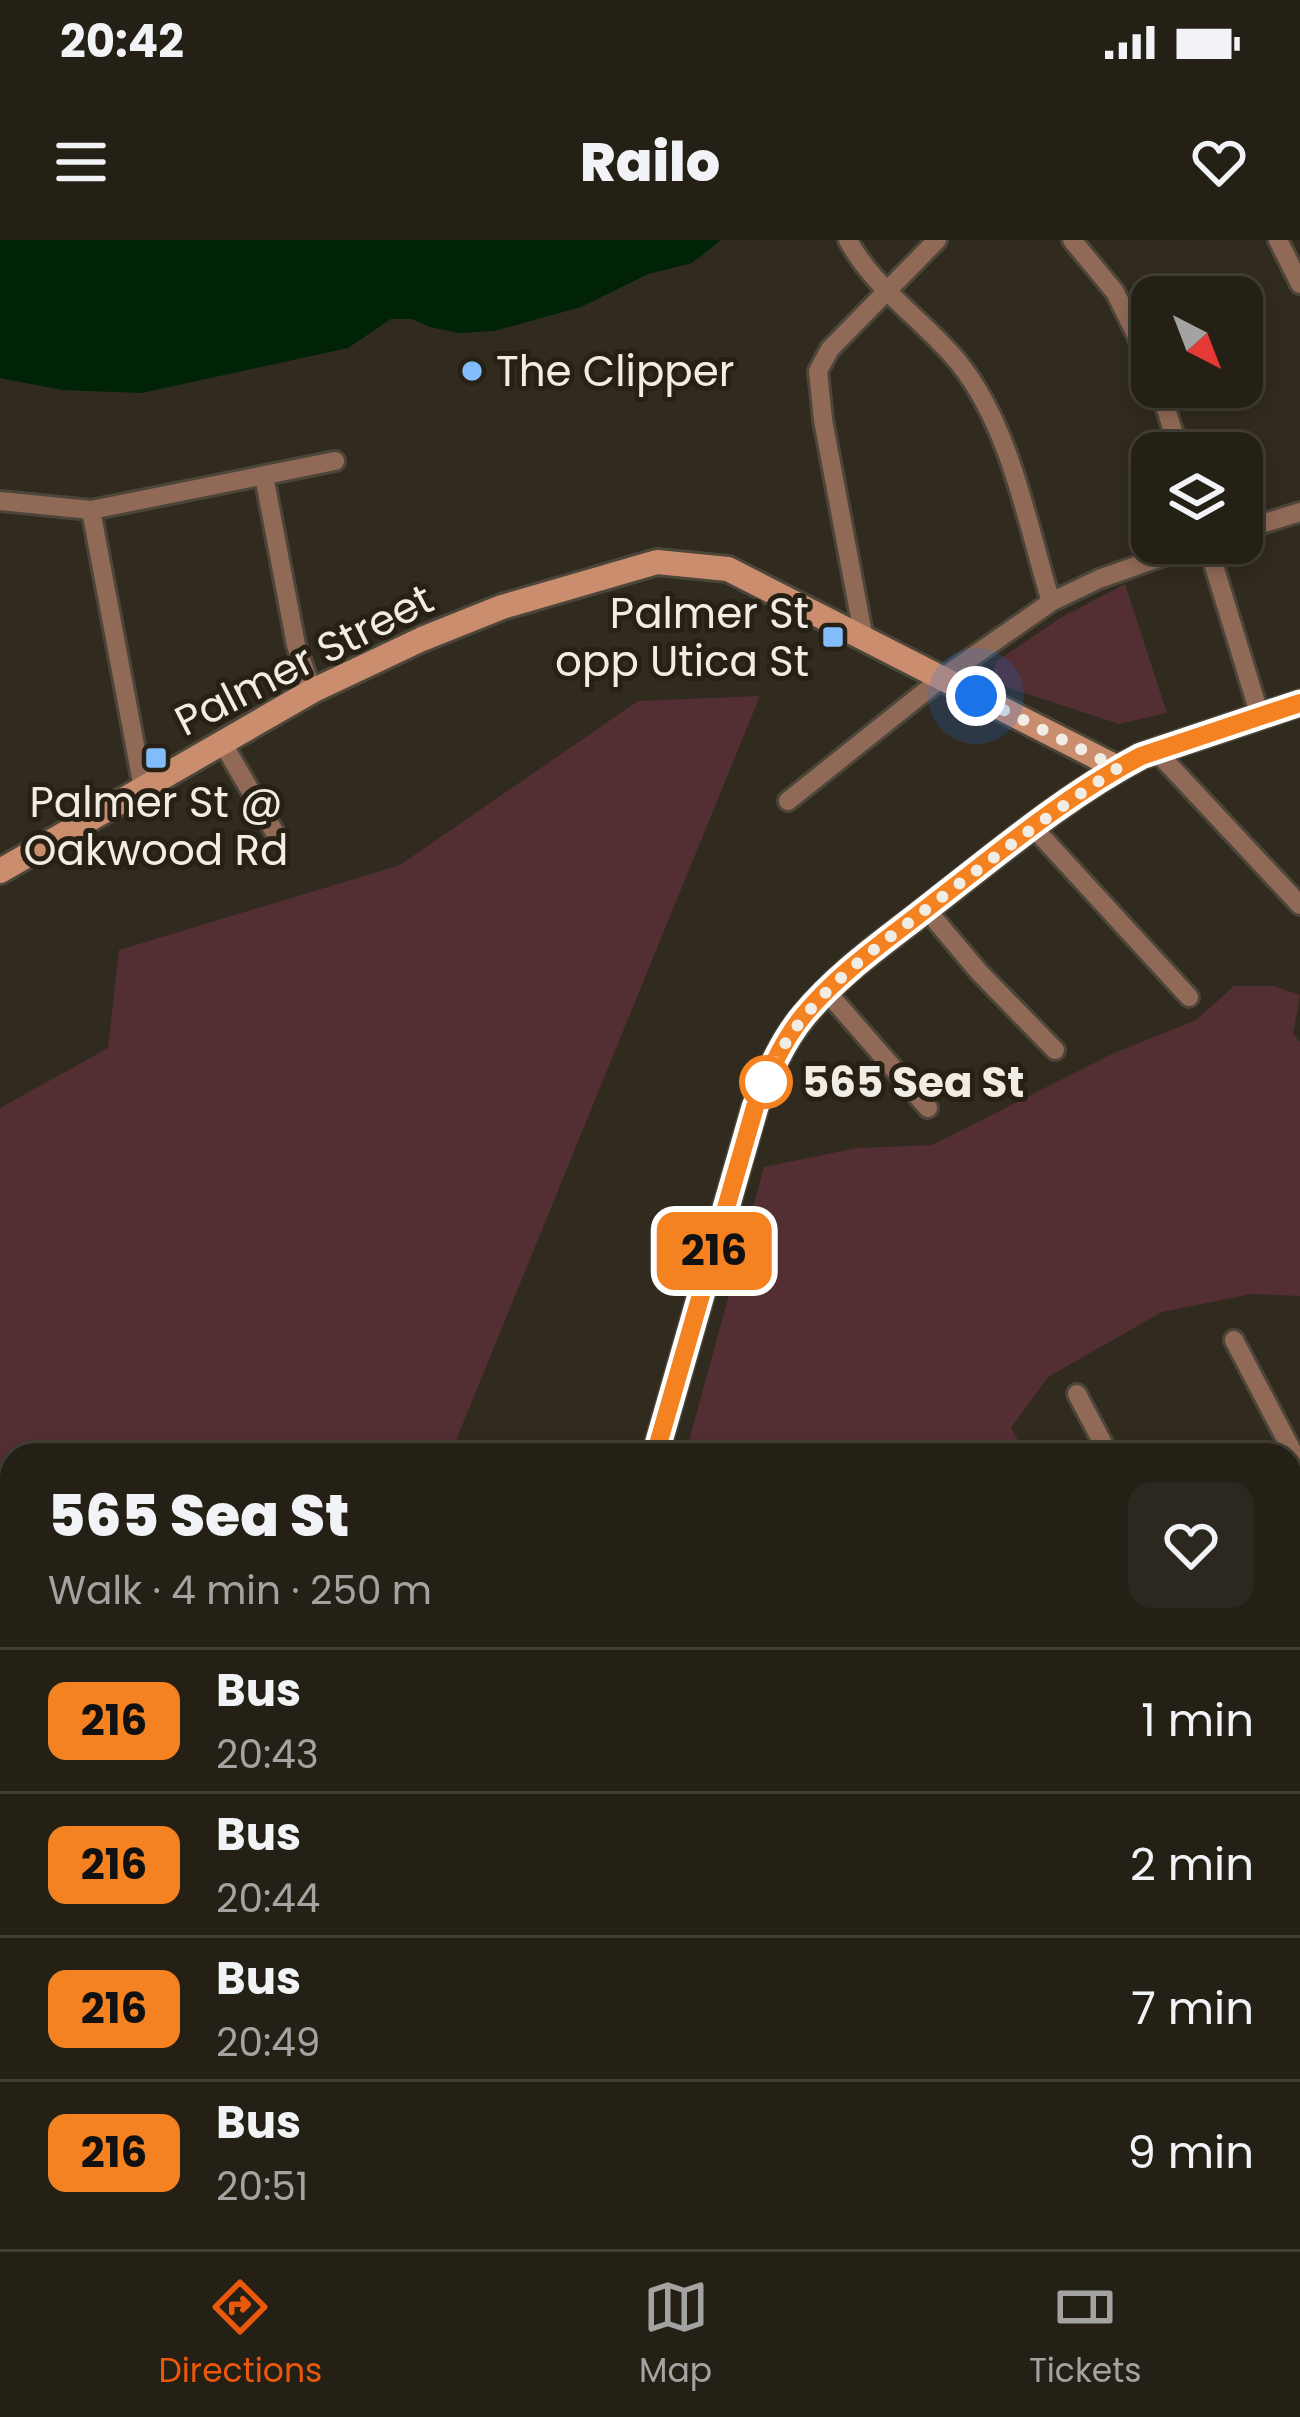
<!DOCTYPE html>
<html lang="en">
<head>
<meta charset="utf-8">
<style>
  body { margin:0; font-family:Poppins,sans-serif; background:#2d281f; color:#f1f3f6; height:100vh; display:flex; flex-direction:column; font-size:45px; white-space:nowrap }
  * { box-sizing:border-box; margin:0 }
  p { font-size:39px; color:#a3a3a1 }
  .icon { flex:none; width:66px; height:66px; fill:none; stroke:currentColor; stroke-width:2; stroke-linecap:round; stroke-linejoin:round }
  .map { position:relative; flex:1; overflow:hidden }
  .details { position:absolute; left:0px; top:1203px; width:1302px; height:807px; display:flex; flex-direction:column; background:#252016; border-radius:36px 36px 0 0; box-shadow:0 6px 18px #0003,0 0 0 3px #423e35 }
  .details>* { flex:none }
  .badge { padding:0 24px; border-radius:18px; font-size:42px; line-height:78px }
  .needle { width:78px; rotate:138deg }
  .buttons { position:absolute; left:1131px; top:36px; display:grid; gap:24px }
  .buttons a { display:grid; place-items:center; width:132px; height:132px; border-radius:24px; background:#252016; box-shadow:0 6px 18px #0003,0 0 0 3px #423e35; font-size:60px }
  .you { position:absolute; width:60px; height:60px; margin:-30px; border:9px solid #fff; border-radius:50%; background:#1a73e8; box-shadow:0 0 0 18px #1a73e833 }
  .map>.badge { position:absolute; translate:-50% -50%; box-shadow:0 0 0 6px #fff }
  .round { display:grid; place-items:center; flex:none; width:126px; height:126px; border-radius:24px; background:#2d281f }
  .head { display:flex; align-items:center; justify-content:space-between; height:204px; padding:0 48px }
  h1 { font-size:57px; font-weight:800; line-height:90px }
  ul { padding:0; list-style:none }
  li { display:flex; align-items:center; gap:36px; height:144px; padding:0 48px; border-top:3px solid #423e35 }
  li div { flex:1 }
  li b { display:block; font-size:45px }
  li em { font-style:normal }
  li .badge { min-width:132px; font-weight:700; text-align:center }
  .status { display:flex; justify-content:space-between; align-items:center; height:84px; padding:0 60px; background:#252016; direction:ltr }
  .status svg { height:33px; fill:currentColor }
  header { display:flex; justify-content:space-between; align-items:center; height:156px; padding:0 48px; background:#252016; font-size:54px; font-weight:800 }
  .tabs { display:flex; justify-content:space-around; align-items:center; height:168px; border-top:3px solid #423e35; background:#252016; font-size:33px; color:#a3a3a1 }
  .tabs a { display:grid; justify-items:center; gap:6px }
  .tabs .active { color:#ea580c }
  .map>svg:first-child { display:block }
</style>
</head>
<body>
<div class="status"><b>20:42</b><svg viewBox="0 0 49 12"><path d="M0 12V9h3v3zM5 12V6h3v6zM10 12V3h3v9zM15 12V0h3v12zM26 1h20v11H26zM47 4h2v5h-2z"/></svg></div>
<header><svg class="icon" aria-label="menu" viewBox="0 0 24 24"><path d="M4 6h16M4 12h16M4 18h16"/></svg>Railo<svg class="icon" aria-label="heart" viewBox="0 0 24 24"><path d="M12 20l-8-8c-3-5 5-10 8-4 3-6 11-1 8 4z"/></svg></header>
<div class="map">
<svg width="1300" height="2009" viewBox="0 0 1300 2009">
  <rect width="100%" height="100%" fill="#312a1e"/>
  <!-- green -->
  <g fill="#532e32">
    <polygon points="1125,344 1167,473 1119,484 1000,445 993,431 997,421 1060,378"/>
    <polygon points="760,456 450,1215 12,1215 12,1781 0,1780 0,868 108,808 119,710 400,625 638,461"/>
    <polygon points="1234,746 1274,746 1300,755 1293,794 1300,802 1300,1056 1251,1054 1162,1072 1048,1137 1011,1188 1026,1215 685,1215 764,927 857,908 932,905 1112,814 1196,780"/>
    <polygon points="0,1818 12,1825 12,1998 128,1998 122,2009 0,2009"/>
    <polygon points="169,1998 234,1998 235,2009 162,2009"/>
  </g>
  <!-- water -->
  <g fill="#002308">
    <polygon points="0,0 721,0 692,23 648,34 581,67 494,91 459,93 430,87 412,79 391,79 348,108 142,153 62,150 0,138"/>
    <polygon points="1300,1428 1300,2009 630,2009 630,1998 1290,1998 1290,1433"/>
    <polygon points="0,1800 12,1802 12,1872 0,1868"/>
  </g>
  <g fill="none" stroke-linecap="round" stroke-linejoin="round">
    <defs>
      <g id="street">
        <path d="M 848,0 C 873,48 925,81 959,123 C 1011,188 1027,284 1051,362"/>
        <polyline points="1072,0 1115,52 1152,127"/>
        <polyline points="1278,0 1300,44"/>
        <polyline points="1159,147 1180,213"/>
        <polyline points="264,236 296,405 312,451"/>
        <polyline points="0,261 91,270 335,221"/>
        <polyline points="91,270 143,548"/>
        <polyline points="1242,290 1300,272"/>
        <polyline points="1207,303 1260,476"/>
        <polyline points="864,399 823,180 818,131 830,109 937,0"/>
        <polyline points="222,502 278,598"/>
        <polyline points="1156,511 1300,665"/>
        <polyline points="788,561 942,438 1051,362 1099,339 1201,303"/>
        <polyline points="1032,586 1189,757"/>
        <polyline points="926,669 979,732 1055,810"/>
        <polyline points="826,751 928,868"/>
        <polyline points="1234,1100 1300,1226"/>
        <polyline points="1077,1154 1109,1215"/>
        <polyline points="1290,1407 1300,1402"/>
        <polyline points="276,1998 278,2009"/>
      </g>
      <g id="secondary">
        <polyline points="0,631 312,451 422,399 502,367 657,322 728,329 1118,528"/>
        <path d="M 655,1215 L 755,867 C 768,835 781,803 803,777 C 839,732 885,702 929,667 C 998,614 1064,557 1141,516 L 1300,463"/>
        <polyline points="543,2009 544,1998"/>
      </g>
    </defs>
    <!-- street casing -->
    <use href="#street" stroke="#4c453a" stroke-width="24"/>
    <!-- secondary casing -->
    <use href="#secondary" stroke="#4c453a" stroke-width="30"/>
    <!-- street -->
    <use href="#street" stroke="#906a57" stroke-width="18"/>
    <!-- secondary -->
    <use href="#secondary" stroke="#ca8d6e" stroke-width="24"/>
  </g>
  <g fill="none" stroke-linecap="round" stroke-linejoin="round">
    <defs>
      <path id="line" d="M 655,1215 L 755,867 C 768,835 781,803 803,776 C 841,730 890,698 936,661 C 1002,610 1067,555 1141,516 L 1300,463"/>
    </defs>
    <!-- line casing -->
    <use href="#line" stroke="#fff" stroke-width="27"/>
    <!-- line -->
    <use href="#line" stroke="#f58220" stroke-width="18"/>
    <!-- walk -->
    <path stroke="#f1ece4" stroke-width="12" stroke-dasharray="0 21.6" d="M 766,842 C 798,761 867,715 933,664 C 994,617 1054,571 1118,528 L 976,456"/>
  </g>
  <!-- markers -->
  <g fill="#82bcfa" stroke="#272015" stroke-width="4.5">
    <circle cx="472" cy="131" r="12"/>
    <rect x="821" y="385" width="24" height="24" rx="6"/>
    <rect x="144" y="506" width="24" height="24" rx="6"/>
  </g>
  <circle fill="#fff" stroke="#f58220" stroke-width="6" cx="766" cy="842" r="24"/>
  <g text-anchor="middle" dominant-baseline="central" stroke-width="10" stroke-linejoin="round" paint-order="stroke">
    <!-- poi labels -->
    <g font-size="42" fill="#f1ece4" stroke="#272015" text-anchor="start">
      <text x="496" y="131">The Clipper</text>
      <text x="809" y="373" text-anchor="end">Palmer St<tspan x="809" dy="48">opp Utica St</tspan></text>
      <text x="156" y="562" text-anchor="middle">Palmer St @<tspan x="156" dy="48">Oakwood Rd</tspan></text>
    </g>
    <!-- street labels -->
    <g font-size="42" fill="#f1ece4" stroke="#272015">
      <text transform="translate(304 420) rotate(-27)">Palmer Street</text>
    </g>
    <!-- stop labels -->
    <g font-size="42" font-weight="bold" fill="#f1ece4" stroke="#272015" text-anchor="start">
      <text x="802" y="842">565 Sea St</text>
    </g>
  </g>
</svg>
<div class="buttons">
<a><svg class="needle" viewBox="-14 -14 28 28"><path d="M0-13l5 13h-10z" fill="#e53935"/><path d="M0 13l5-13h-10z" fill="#a3a3a1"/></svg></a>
<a><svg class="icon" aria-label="layers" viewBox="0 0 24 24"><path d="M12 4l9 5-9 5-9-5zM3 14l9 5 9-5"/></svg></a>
</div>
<div class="you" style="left:976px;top:456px"></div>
<b class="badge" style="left:714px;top:1011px;background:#f58220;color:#111">216</b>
<section class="details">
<div class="head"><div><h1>565 Sea St</h1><p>Walk · 4 min · 250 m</p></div><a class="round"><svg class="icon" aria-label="heart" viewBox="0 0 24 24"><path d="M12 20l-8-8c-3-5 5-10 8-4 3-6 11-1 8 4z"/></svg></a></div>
<ul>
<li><span class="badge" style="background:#f58220;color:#111">216</span><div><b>Bus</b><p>20:43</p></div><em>1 min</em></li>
<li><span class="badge" style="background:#f58220;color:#111">216</span><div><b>Bus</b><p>20:44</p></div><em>2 min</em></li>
<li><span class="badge" style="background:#f58220;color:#111">216</span><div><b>Bus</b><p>20:49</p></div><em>7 min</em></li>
<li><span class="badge" style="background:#f58220;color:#111">216</span><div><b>Bus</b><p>20:51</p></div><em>9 min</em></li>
</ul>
</section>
</div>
<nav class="tabs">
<a class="active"><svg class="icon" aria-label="directions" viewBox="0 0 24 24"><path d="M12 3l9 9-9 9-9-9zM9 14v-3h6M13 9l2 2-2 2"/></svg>Directions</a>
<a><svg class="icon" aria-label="map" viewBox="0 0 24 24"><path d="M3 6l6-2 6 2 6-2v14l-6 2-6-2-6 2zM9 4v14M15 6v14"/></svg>Map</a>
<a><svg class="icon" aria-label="tickets" viewBox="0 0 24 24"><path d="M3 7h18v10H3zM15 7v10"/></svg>Tickets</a>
</nav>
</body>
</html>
